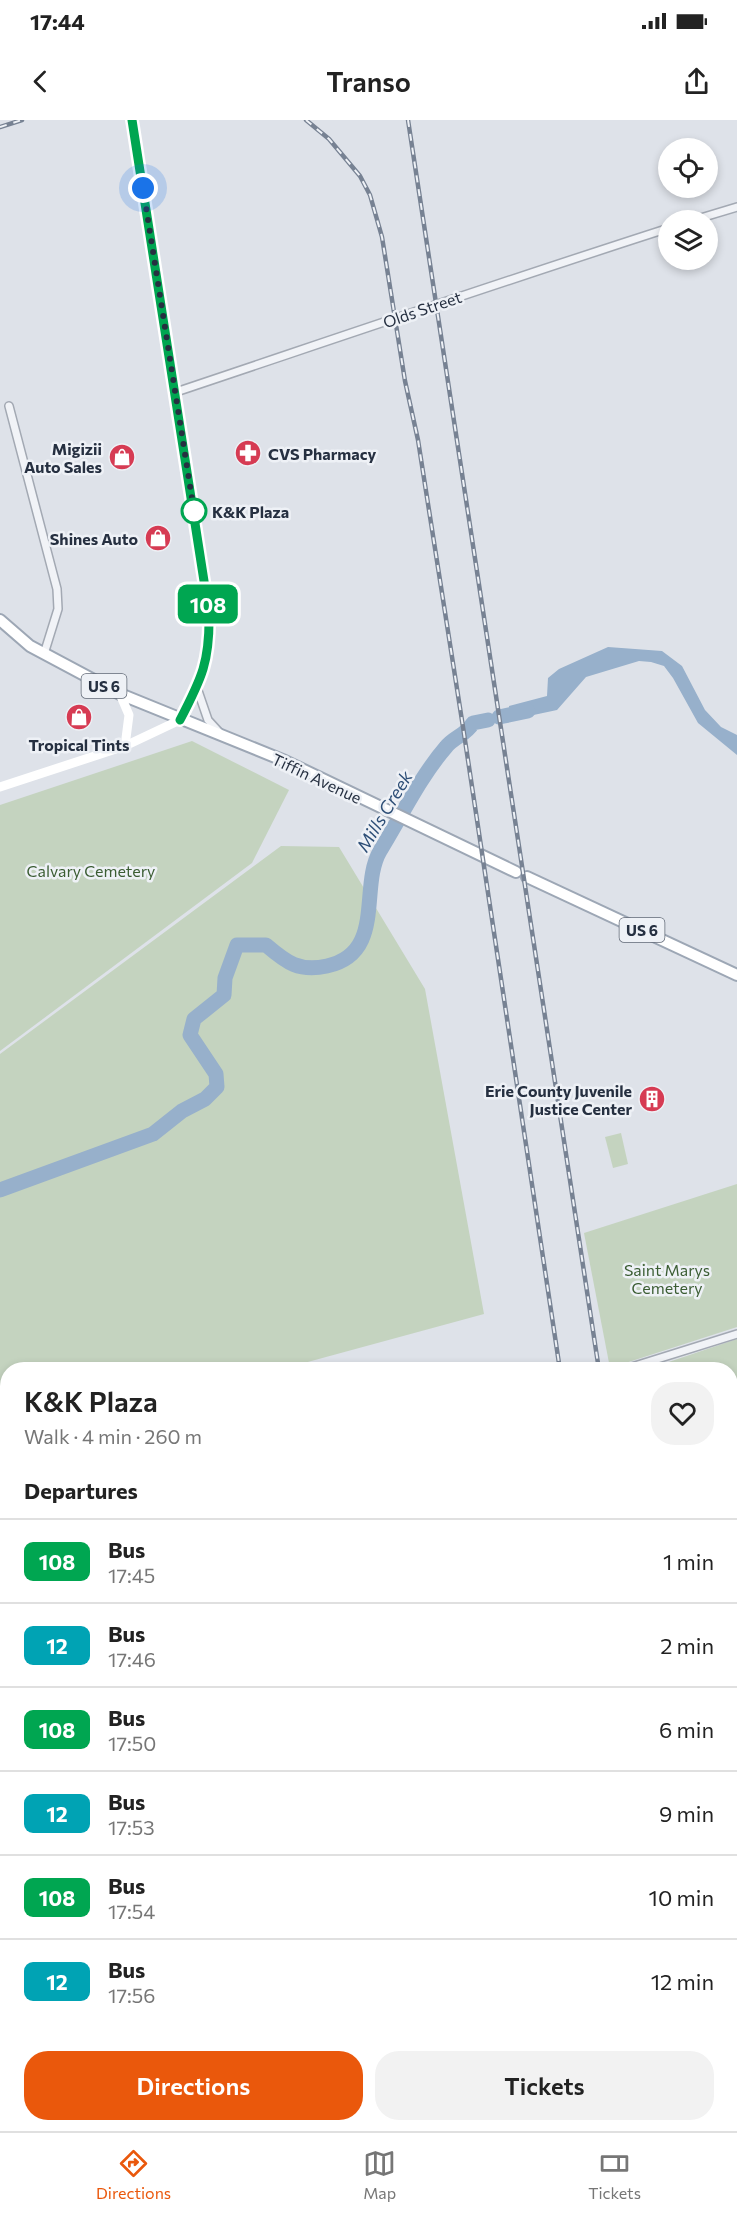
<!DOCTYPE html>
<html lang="en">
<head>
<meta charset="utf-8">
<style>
  body { margin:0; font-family:Commissioner,sans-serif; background:#f2f2f2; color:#222; height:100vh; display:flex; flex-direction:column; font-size:22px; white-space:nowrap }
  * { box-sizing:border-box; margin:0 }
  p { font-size:20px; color:#767676 }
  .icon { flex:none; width:33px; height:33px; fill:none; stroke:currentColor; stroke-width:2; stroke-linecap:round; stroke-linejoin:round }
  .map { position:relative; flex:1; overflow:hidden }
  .sheet { position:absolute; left:0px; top:1242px; width:738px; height:770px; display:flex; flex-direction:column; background:#fff; border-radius:24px 24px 0 0; box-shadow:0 3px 9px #0003 }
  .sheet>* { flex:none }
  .badge { padding:0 12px; border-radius:9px; font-size:21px; line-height:39px }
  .buttons { position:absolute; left:658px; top:18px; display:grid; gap:12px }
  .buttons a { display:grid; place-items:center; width:60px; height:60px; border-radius:50%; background:#fff; box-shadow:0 3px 9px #0003; font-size:30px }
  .you { position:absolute; width:30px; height:30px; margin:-15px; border:4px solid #fff; border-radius:50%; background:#1a73e8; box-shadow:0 0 0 9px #1a73e833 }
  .map>.badge { position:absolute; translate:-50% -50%; box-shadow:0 0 0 3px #fff }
  h2 { padding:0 24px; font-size:22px; line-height:54px }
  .round { display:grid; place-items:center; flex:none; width:63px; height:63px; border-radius:24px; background:#f2f2f2 }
  .head { display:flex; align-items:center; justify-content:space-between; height:102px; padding:0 24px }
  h1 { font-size:28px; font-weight:600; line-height:45px }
  .button { display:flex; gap:12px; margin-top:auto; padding:12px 24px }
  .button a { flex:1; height:69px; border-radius:24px; background:#ea580c; color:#fff; font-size:24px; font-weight:600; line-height:69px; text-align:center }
  .button a+a { background:#f2f2f2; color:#222 }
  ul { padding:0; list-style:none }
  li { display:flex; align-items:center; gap:18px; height:84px; padding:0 24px; border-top:2px solid #e0e0e0 }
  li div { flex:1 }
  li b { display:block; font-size:22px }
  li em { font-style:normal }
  li .badge { min-width:66px; font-weight:700; text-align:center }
  .status { display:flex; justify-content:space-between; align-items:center; height:42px; padding:0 30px; background:#fff; direction:ltr }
  .status svg { height:16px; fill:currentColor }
  header { display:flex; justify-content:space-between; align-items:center; height:78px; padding:0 24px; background:#fff; font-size:27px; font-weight:600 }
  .tabs { display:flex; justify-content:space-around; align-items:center; height:84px; border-top:2px solid #e0e0e0; background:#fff; font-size:16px; color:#767676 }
  .tabs a { display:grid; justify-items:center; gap:3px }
  .tabs .on { color:#ea580c }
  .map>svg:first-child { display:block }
</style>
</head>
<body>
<div class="status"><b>17:44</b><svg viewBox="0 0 49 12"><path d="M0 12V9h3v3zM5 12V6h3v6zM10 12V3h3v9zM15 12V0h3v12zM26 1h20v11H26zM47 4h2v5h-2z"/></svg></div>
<header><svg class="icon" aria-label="back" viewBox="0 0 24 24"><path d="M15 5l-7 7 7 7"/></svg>Transo<svg class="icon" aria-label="share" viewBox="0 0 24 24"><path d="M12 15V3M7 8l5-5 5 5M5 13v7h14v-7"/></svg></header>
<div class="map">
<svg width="737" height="2011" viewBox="0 0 737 2011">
  <rect width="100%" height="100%" fill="#dee2e9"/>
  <!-- green -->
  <g fill="#c4d3bf">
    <polygon points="192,621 289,670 252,743 0,931 0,685"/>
    <polygon points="281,726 339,727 425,869 484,1194 282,1249 8,1250 8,1419 0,1421 0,934"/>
    <polygon points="621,1013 628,1044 613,1048 605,1017"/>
    <polygon points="737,1064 737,1207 610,1248 584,1113"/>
    <polygon points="737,1219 737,1503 731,1505 730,1250 648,1249"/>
    <polygon points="7,1535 8,1535 7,1598 0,1575 0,1537"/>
  </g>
  <!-- water -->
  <polygon fill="#97b0cb" points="608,527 662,531 682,546 705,590 721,607 737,615 737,635 698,603 673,558 664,546 651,542 639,541 586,557 557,590 510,600 509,586 547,576 548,558 559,549"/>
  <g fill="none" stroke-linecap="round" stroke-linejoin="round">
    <!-- river -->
    <g stroke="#97b0cb" stroke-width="15">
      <polyline points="499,597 528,591"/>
      <path d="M 0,1070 L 153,1014 L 182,991 L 205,979 L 217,967 L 216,954 L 190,915 L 194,899 L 224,875 L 225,858 L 237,825 L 266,825 C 287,843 299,852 327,846 C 386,833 359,767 380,731 C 401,697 420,657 446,627 C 454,617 466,615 473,603 L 488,600"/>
    </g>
    <defs>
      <g id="minor">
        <path d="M 132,0 L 209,493 C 210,541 202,558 180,600"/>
        <polyline points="694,100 737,87"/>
        <path d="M 176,272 C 340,217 504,161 669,108"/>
        <polyline points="9,286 57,469 58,489 44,534"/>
        <polyline points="197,568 208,600 219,612"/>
        <polyline points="622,1250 737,1214"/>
        <polyline points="0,1446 8,1444"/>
        <polyline points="730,1547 737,1545"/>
        <polyline points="0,1602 8,1625"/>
        <polyline points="734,1718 734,1733 737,1744"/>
        <polyline points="0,1883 8,1881"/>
        <polyline points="0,1898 8,1921"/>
        <polyline points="34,2004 37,2011"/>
        <polyline points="131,2004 133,2011"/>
        <polyline points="307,2004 310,2011"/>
        <polyline points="399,2011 415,2006"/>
      </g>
      <g id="primary">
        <polyline points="0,500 30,526 120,574 285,641 516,752"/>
        <polyline points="527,757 737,855"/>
      </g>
    </defs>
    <!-- minor casing -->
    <use href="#minor" stroke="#a3a9b3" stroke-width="10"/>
    <!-- primary casing -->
    <use href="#primary" stroke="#9da7b5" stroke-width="14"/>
    <!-- minor -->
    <use href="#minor" stroke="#f1f3f7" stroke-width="7"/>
    <!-- secondary -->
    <g stroke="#fff" stroke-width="9">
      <polyline points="120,574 129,595 125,626"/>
      <polyline points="0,667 125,626 180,600"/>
    </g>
    <!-- primary -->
    <use href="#primary" stroke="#fff" stroke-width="10"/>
    <defs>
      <g id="rail">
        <polyline points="306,0 329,19 360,56 370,75 382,117 405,261 418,320 463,607 560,1250"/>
        <polyline points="408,0 599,1250"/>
        <polyline points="0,7 22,0"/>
        <polyline points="710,2004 711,2011"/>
      </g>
    </defs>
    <!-- rail casing -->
    <use href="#rail" stroke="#778293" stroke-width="4.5"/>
    <!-- rail -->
    <use href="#rail" stroke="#eef1f6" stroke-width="2" stroke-dasharray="7" stroke-linecap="butt"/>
  </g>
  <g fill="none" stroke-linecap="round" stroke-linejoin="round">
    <defs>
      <path id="line" d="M 132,0 L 209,493 C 210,541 202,558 180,600"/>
    </defs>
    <!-- line casing -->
    <use href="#line" stroke="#fff" stroke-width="14"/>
    <!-- line -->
    <use href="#line" stroke="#00a651" stroke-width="9"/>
    <!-- walk -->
    <polyline stroke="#263041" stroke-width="6" stroke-dasharray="0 10.8" points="143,68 194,391"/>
  </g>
  <!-- icons -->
  <defs>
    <symbol id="pharmacy-disc" viewBox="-11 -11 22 22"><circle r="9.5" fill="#d63b53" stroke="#eef1f6"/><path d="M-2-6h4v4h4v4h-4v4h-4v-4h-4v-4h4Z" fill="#fff"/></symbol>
    <symbol id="shop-disc" viewBox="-11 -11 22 22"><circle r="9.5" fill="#d63b53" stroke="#eef1f6"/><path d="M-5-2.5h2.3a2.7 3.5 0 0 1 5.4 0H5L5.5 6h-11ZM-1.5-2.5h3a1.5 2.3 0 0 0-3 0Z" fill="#fff"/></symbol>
    <symbol id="building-disc" viewBox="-11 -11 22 22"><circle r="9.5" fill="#d63b53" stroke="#eef1f6"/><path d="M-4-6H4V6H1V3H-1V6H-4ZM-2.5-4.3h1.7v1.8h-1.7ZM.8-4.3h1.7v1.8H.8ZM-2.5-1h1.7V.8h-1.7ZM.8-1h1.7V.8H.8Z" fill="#fff"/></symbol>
  </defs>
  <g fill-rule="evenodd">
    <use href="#pharmacy-disc" x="233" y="318" width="30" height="30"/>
    <use href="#shop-disc" x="107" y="322" width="30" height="30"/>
    <use href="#shop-disc" x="143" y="403" width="30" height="30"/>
    <use href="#shop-disc" x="64" y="582" width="30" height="30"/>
    <use href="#building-disc" x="637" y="964" width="30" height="30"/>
  </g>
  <!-- markers -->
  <circle fill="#fff" stroke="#00a651" stroke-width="3" cx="194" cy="391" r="12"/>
  <g text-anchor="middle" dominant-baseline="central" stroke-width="5" stroke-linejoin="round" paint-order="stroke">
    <!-- shield labels -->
    <g fill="#eef1f6" stroke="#626a77" stroke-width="1.5">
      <rect x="81.5" y="554" width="45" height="24" rx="4.5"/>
      <rect x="619.5" y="798" width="45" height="24" rx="4.5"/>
    </g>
    <g font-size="15" font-weight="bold" fill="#263041">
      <text x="104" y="566">US 6</text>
      <text x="642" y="810">US 6</text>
    </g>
    <!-- street labels -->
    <g font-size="16" fill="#263041" stroke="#eef1f6">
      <text transform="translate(422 189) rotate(-19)">Olds Street</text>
      <text transform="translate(317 658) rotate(25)">Tiffin Avenue</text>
    </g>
    <!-- poi labels -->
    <g font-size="16" font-weight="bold" fill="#263041" stroke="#eef1f6" text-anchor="end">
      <text x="102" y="328">Migizii<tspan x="102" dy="18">Auto Sales</tspan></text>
      <text x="268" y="333" text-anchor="start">CVS Pharmacy</text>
      <text x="138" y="418">Shines Auto</text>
      <text x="79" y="624" text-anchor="middle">Tropical Tints</text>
      <text x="632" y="970">Erie County Juvenile<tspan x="632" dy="18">Justice Center</tspan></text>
    </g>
    <!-- stop labels -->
    <g font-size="16" font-weight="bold" fill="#263041" stroke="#eef1f6" text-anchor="start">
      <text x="212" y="391">K&amp;K Plaza</text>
    </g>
    <!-- park labels -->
    <g font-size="16" fill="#3b5d33" stroke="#eef1f6">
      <text x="91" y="750">Calvary Cemetery</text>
      <text x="667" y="1149">Saint Marys<tspan x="667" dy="18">Cemetery</tspan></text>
    </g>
    <!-- water labels -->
    <g font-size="18" font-style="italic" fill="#2e4f77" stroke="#eef1f6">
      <text transform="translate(384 691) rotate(-59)">Mills Creek</text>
    </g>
  </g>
</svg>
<div class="buttons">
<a><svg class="icon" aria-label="locate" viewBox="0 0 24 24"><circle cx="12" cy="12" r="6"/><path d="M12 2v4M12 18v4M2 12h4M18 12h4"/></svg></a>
<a><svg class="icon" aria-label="layers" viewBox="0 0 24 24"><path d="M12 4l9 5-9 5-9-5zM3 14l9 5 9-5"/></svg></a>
</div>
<div class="you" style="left:143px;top:68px"></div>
<b class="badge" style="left:208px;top:484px;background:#00a651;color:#fff">108</b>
<section class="sheet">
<div class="head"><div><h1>K&amp;K Plaza</h1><p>Walk · 4 min · 260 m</p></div><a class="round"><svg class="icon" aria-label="heart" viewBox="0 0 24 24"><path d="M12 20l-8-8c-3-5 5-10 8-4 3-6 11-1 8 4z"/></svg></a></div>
<h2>Departures</h2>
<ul>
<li><span class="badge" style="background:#00a651;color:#fff">108</span><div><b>Bus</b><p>17:45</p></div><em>1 min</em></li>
<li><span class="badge" style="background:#00a3b4;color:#fff">12</span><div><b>Bus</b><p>17:46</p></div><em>2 min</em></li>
<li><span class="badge" style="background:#00a651;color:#fff">108</span><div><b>Bus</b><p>17:50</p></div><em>6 min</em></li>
<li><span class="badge" style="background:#00a3b4;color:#fff">12</span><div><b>Bus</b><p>17:53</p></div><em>9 min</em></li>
<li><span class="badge" style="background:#00a651;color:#fff">108</span><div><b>Bus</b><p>17:54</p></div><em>10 min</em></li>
<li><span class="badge" style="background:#00a3b4;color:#fff">12</span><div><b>Bus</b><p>17:56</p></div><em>12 min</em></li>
</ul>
<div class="button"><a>Directions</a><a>Tickets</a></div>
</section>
</div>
<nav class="tabs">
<a class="on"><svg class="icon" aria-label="directions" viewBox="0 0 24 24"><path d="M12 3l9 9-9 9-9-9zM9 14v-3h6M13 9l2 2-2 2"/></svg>Directions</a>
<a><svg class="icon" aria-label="map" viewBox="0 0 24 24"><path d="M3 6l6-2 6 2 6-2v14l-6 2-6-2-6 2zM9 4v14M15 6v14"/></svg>Map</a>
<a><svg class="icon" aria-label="tickets" viewBox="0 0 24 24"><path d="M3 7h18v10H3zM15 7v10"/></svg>Tickets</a>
</nav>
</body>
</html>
